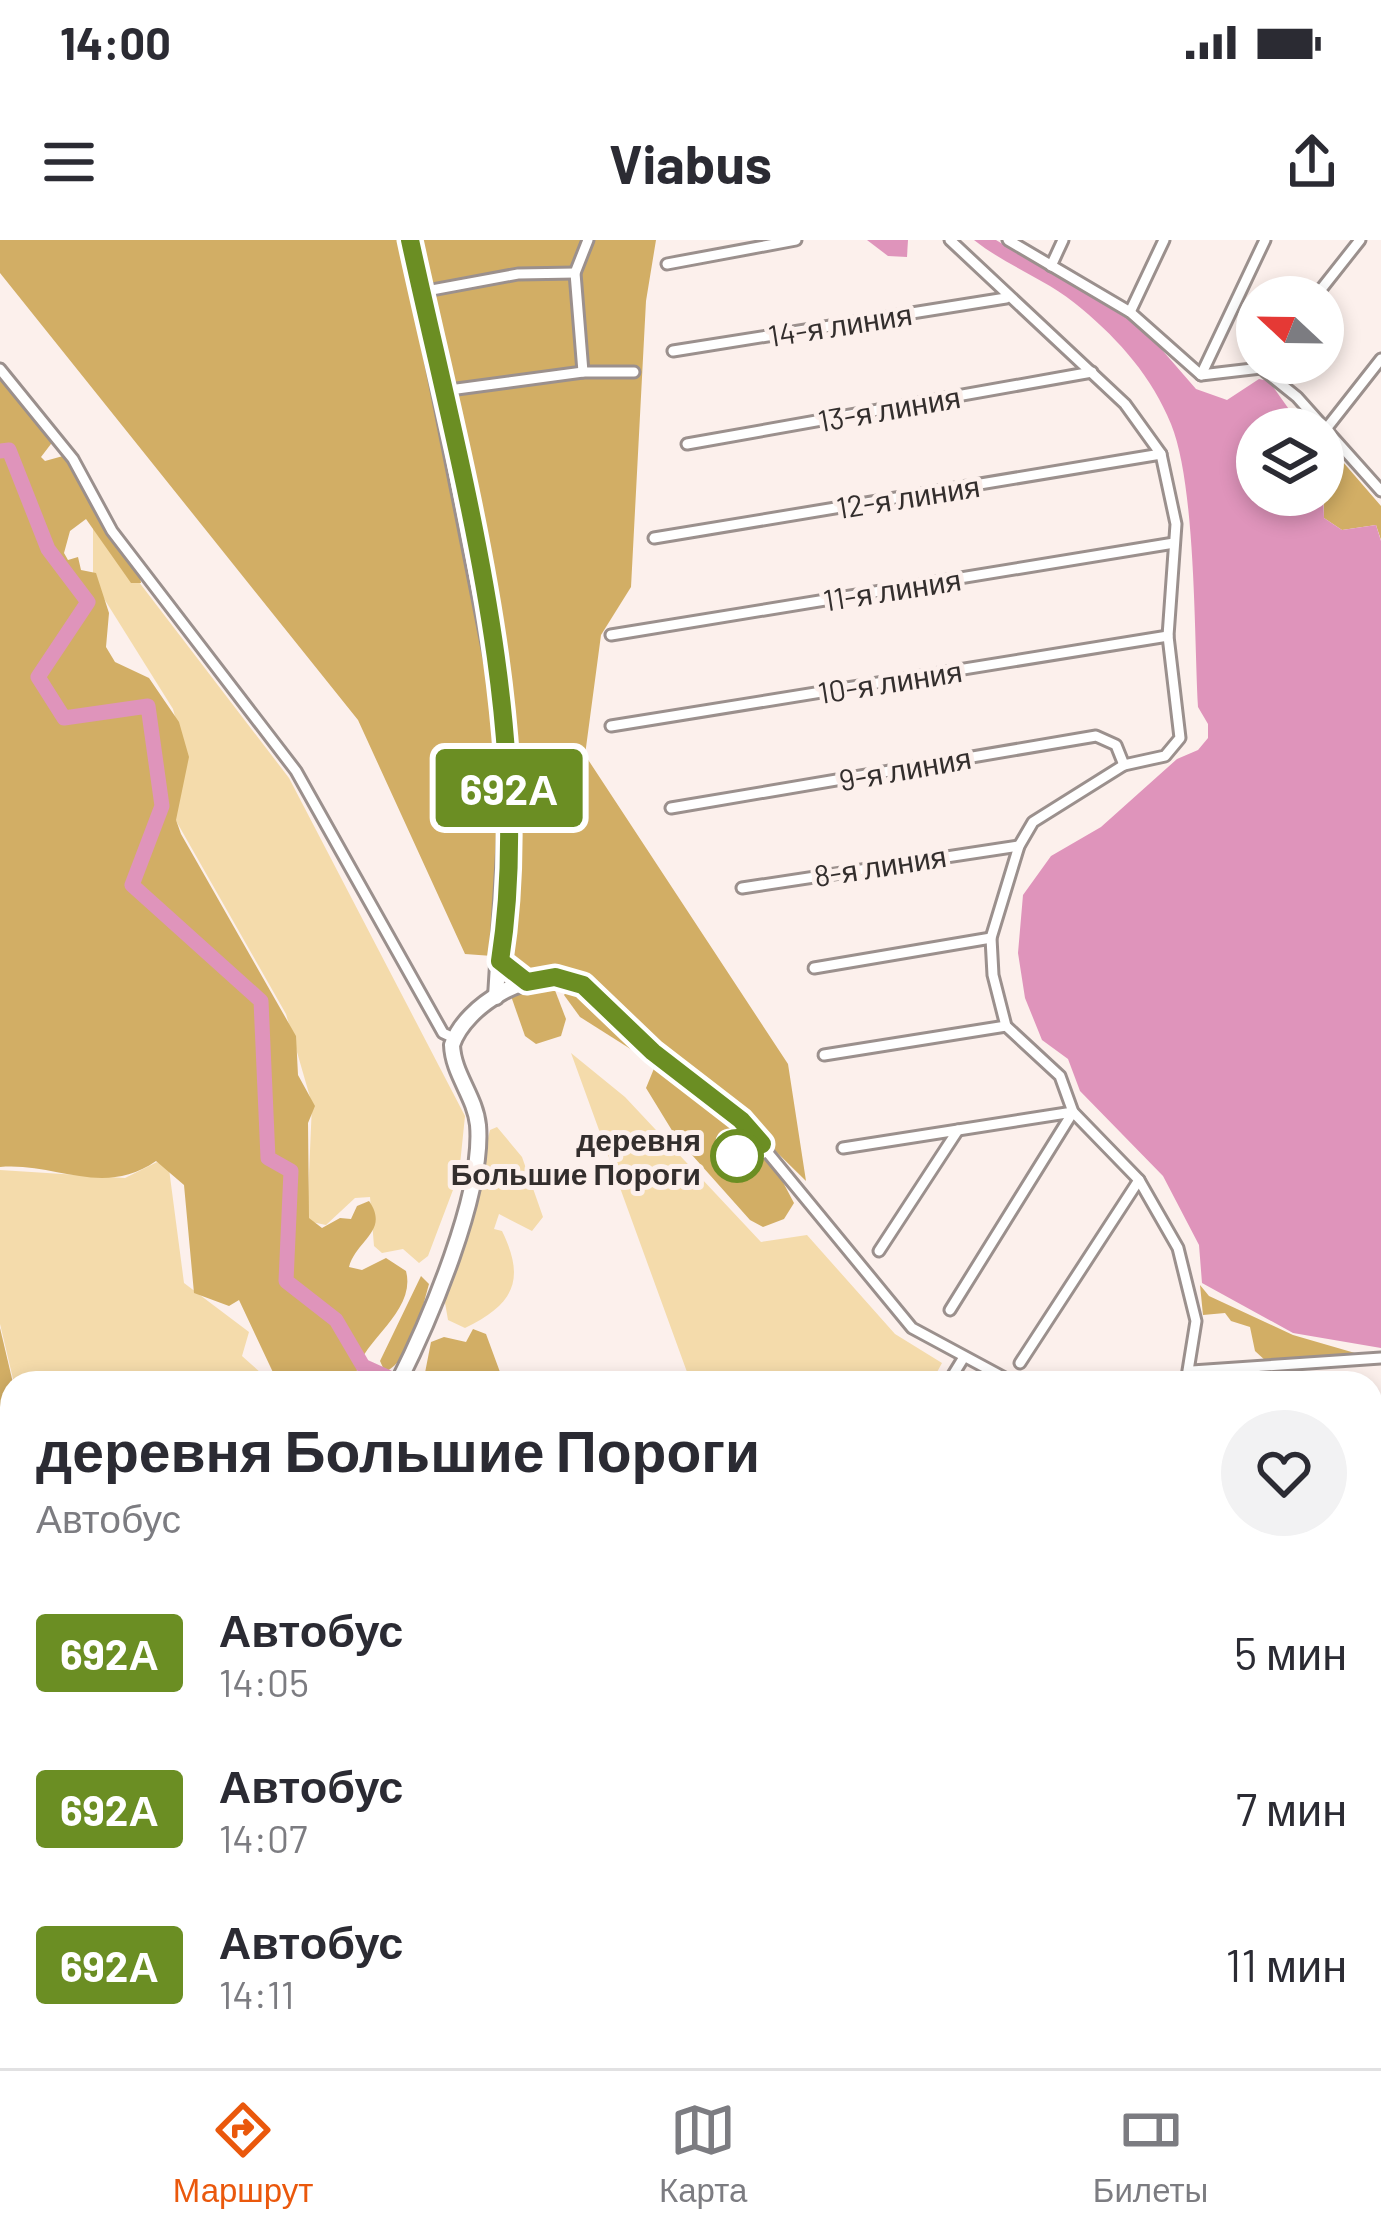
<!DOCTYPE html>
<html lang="ru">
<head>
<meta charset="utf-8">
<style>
  body { margin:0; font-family:Barlow,sans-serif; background:#f2f2f3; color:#2b2b33; height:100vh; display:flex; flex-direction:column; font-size:45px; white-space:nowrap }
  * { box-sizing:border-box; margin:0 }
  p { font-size:39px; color:#7c7c81 }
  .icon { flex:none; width:66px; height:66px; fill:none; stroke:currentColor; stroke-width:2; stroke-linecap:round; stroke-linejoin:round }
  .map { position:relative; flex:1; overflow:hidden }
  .panel { position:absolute; left:0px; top:1131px; width:1383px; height:699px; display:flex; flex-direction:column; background:#fff; border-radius:36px 36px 0 0; box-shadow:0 6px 18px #0003 }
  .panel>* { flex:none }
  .badge { padding:0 24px; border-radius:9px; font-size:42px; line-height:78px }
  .needle { width:78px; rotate:292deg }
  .fabs { position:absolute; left:1236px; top:36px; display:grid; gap:24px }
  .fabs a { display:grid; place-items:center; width:108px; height:108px; border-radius:50%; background:#fff; box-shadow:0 6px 18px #0003; font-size:60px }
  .map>.badge { position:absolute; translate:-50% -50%; box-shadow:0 0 0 6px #fff }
  .round { display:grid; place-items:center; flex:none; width:126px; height:126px; border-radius:63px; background:#f2f2f3 }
  .summary { display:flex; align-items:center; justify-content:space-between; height:204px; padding:0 36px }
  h1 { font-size:57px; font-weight:700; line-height:90px }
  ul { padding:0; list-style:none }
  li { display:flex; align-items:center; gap:36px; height:156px; padding:0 36px }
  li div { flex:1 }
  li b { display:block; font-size:45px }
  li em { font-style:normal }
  li .badge { min-width:132px; font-weight:700; text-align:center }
  .status { display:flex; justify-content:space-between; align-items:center; height:84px; padding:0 60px; background:#fff; direction:ltr }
  .status svg { height:33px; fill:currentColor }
  header { display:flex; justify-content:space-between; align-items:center; height:156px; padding:0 36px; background:#fff; font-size:54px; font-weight:700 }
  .tab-bar { display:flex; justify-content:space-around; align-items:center; height:168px; border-top:3px solid #e1e1e2; background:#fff; font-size:33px; color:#7c7c81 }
  .tab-bar a { display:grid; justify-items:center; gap:6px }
  .tab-bar .active { color:#ea580c }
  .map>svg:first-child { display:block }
</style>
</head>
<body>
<div class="status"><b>14:00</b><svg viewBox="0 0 49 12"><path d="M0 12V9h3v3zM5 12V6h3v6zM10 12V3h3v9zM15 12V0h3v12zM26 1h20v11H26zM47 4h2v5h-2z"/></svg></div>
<header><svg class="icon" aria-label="menu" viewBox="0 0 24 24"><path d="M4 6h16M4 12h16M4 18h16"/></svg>Viabus<svg class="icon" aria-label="share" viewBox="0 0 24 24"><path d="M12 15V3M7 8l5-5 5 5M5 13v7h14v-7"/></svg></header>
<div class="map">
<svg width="1381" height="1828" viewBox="0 0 1381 1828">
  <rect width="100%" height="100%" fill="#fcf0ec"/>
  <!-- green -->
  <g fill="#f4dbab">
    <polygon points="93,282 289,538 465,876 459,934 428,1016 419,1023 403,1009 382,1013 374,1006 370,957 355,958 326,985 307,981 312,864 286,774 175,579 187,521 173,469 93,341"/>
    <polygon points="571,813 625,857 761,1002 807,995 895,1094 942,1123 931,1143 691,1143"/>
    <path d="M 497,887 L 522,917 L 543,977 L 532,991 L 499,974 L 494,989 L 502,991 C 526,1040 514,1064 465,1088 L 448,1080 L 443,1051 L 458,1022 L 490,890 Z"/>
    <polygon points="157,922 169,929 184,1043 249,1092 242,1116 272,1143 14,1143 0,1084 0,930 125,938"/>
    <polygon points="1371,1778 1381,1789 1381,1828 1048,1828 1055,1818 1371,1818"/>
  </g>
  <!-- forest -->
  <g fill="#d2ae65">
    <path d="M 0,0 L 656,0 L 646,61 L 631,347 L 601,395 L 585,515 L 788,824 L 806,941 L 751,887 L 721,903 L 718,910 L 734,923 L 757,913 L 776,929 L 794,963 L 784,979 L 763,987 L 750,980 L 676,897 L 646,848 L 662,809 C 621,773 588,717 527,734 L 506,717 L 465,714 L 358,480 L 0,33 Z"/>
    <path d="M 0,131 L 54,200 L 41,217 L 45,221 L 63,216 L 67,221 L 140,336 L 141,343 L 131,343 L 86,279 L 70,291 L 64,313 L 68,320 L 78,317 L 81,330 L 96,333 L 109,373 L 106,407 L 115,422 L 149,438 L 179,482 L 189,517 L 176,580 L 181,594 L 296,796 L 298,835 L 315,866 L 308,883 L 309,978 L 322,988 L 340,978 L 351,979 L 357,966 L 369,961 C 390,991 356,1000 349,1027 L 362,1030 L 386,1018 L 406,1031 C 418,1076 348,1108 357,1143 L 278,1143 L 239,1060 L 229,1066 L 194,1053 L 184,945 L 156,921 C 103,958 55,922 0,927 Z"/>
    <polygon points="1323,199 1381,266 1381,300 1376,285 1342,290 1324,278"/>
    <polygon points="553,745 566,779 561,796 536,804 525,796 511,756"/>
    <polygon points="569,748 590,758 640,815 580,777 564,755"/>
    <path d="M 421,1036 L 429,1044 C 421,1072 412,1119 385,1132 L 380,1121 Z"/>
    <polygon points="1200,1045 1209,1056 1293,1095 1355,1113 1267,1122 1255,1111 1250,1087 1231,1081 1225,1073 1203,1075"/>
    <polygon points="0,1088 13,1143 12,1757 0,1761"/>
    <polygon points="473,1089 486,1094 504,1143 423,1143 431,1102 444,1097 466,1102"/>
    <polygon points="12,1783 12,1818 41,1818 36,1828 0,1828 0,1786"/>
    <polygon points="72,1818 175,1818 173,1828 67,1828"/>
    <polygon points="566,1818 694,1818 694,1819 689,1828 540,1828 563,1825"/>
    <polygon points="727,1818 789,1818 791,1828 726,1828"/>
  </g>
  <!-- water -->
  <g fill="#df94bb">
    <polygon points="867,0 908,0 907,17 888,16"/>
    <path d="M 974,0 L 996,0 L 1143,88 L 1196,149 L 1227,160 L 1259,139 L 1269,141 L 1303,189 L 1257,189 L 1257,255 L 1323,255 L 1324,278 L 1342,290 L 1376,285 L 1381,301 L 1381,1108 L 1293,1093 L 1202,1043 L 1199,1005 L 1163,936 L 1080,851 L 1068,819 L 1042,800 L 1025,758 L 1018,713 L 1023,655 L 1051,616 L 1101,587 L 1177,519 L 1198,510 L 1208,498 L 1208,484 L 1198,467 C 1194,396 1196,245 1171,184 C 1152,137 1120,101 1082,69 C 1049,40 1008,27 974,0 Z"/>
  </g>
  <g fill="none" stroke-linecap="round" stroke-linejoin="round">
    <!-- river -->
    <g stroke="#df94bb" stroke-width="15">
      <polyline points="0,211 9,210 48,309 88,362 38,437 64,478 148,466 162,566 132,645 261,761 268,918 291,931 286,1041 336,1080 363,1126 394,1140"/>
      <polyline points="720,1828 724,1818"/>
    </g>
    <defs>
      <g id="street">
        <polyline points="950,0 1125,164 1161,214 1176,284 1168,396 1180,498 1165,516 1124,525 1033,582 1019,606 991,698 993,735 1006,786 1060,836 1073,872 1139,940 1178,1008 1196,1081 1186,1143"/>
        <polyline points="1008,0 1130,72 1201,135 1261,128 1297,157 1381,251"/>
        <polyline points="667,24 796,0"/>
        <polyline points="1051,26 1063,0"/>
        <polyline points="421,52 518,34 575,33"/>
        <polyline points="1315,57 1360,0"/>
        <polyline points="1130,72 1164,0"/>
        <polyline points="673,111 1006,58"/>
        <polyline points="0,129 73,219 112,291 296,531 443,793 454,798"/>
        <polyline points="583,132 575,33 588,0"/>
        <polyline points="1201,135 1265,0"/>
        <polyline points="442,151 583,132 634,132"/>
        <polyline points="1326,189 1381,119"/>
        <polyline points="687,204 1092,132"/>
        <polyline points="654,298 1161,214"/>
        <polyline points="611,395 1174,303"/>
        <polyline points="611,486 1168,396"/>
        <polyline points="671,568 1096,496 1116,505 1124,525"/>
        <polyline points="742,648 1019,606"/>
        <polyline points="500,721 527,742"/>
        <polyline points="814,728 991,698"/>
        <polyline points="824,815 1006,786"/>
        <polyline points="750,891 912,1088 1014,1143"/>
        <polyline points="843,908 1073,872"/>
        <polyline points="879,1011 958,890"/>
        <polyline points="950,1070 1073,872"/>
        <polyline points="1020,1123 1139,940"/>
        <polyline points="1251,1130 1269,1143"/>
        <polyline points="1192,1131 1381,1118"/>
        <polyline points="948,1143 964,1117"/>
        <polyline points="1371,1212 1381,1219"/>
        <polyline points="1371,1283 1381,1289"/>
        <polyline points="1371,1342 1381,1347"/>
        <polyline points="1371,1521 1381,1530"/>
        <polyline points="1371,1695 1381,1705"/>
        <polyline points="177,1828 181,1818"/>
      </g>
      <g id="secondary">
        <polyline points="410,0 502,467 509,549 496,757"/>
        <path d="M 398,1143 C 429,1081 484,954 478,885 C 475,856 453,834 452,805 C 465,765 532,726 573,741 C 596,749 612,774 628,790 C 666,828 715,850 750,891"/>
        <polyline points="66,1828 70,1818"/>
      </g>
    </defs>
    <!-- street casing -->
    <use href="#street" stroke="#9b908d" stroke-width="15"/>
    <!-- secondary casing -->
    <use href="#secondary" stroke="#9b908d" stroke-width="20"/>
    <!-- street -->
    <use href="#street" stroke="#fff" stroke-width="9"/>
    <!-- secondary -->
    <use href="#secondary" stroke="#fff" stroke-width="14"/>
  </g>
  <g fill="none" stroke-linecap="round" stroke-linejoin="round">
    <defs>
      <path id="line" d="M 410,0 C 459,226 536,491 500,721 L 527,742 L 555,737 L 583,745 L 653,812 L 741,880 L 762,904 L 731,916 L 729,902"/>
    </defs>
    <!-- line casing -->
    <use href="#line" stroke="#fff" stroke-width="27"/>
    <!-- line -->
    <use href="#line" stroke="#6b8e23" stroke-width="18"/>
  </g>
  <!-- markers -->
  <circle fill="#fff" stroke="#6b8e23" stroke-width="6" cx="737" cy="916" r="24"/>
  <g text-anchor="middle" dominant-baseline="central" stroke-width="10" stroke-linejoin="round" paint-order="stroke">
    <!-- street labels -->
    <g font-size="30" fill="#332e2d" stroke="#fcf0ec">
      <text transform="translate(840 84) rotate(-9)">14-я линия</text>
      <text transform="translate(889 168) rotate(-10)">13-я линия</text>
      <text transform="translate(908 256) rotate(-9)">12-я линия</text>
      <text transform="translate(892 349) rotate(-9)">11-я линия</text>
      <text transform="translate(890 441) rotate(-9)">10-я линия</text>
      <text transform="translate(905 528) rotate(-10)">9-я линия</text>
      <text transform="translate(880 625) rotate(-9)">8-я линия</text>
    </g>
    <!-- stop labels -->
    <g font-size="30" font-weight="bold" fill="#332e2d" stroke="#fcf0ec" text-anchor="end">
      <text x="701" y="899">деревня<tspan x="701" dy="34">Большие Пороги</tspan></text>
    </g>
  </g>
</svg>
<div class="fabs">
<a><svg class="needle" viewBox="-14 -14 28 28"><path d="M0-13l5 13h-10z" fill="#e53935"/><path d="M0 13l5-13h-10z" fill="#7c7c81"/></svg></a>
<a><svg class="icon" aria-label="layers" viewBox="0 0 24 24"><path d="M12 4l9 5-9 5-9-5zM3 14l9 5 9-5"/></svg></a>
</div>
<b class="badge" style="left:509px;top:548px;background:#6b8e23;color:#fff">692А</b>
<section class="panel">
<div class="summary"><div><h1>деревня Большие Пороги</h1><p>Автобус</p></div><a class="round"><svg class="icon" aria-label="heart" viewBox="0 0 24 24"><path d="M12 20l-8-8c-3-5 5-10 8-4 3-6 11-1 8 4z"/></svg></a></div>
<ul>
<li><span class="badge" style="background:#6b8e23;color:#fff">692А</span><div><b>Автобус</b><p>14:05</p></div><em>5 мин</em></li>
<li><span class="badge" style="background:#6b8e23;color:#fff">692А</span><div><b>Автобус</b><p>14:07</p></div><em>7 мин</em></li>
<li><span class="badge" style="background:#6b8e23;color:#fff">692А</span><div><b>Автобус</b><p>14:11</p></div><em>11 мин</em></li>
</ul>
</section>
</div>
<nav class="tab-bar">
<a class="active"><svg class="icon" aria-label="directions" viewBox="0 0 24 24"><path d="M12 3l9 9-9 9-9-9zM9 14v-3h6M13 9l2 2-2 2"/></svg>Маршрут</a>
<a><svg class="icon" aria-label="map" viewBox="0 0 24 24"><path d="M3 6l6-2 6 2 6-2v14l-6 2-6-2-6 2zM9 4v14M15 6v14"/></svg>Карта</a>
<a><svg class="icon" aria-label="tickets" viewBox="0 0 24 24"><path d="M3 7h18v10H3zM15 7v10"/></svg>Билеты</a>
</nav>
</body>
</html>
